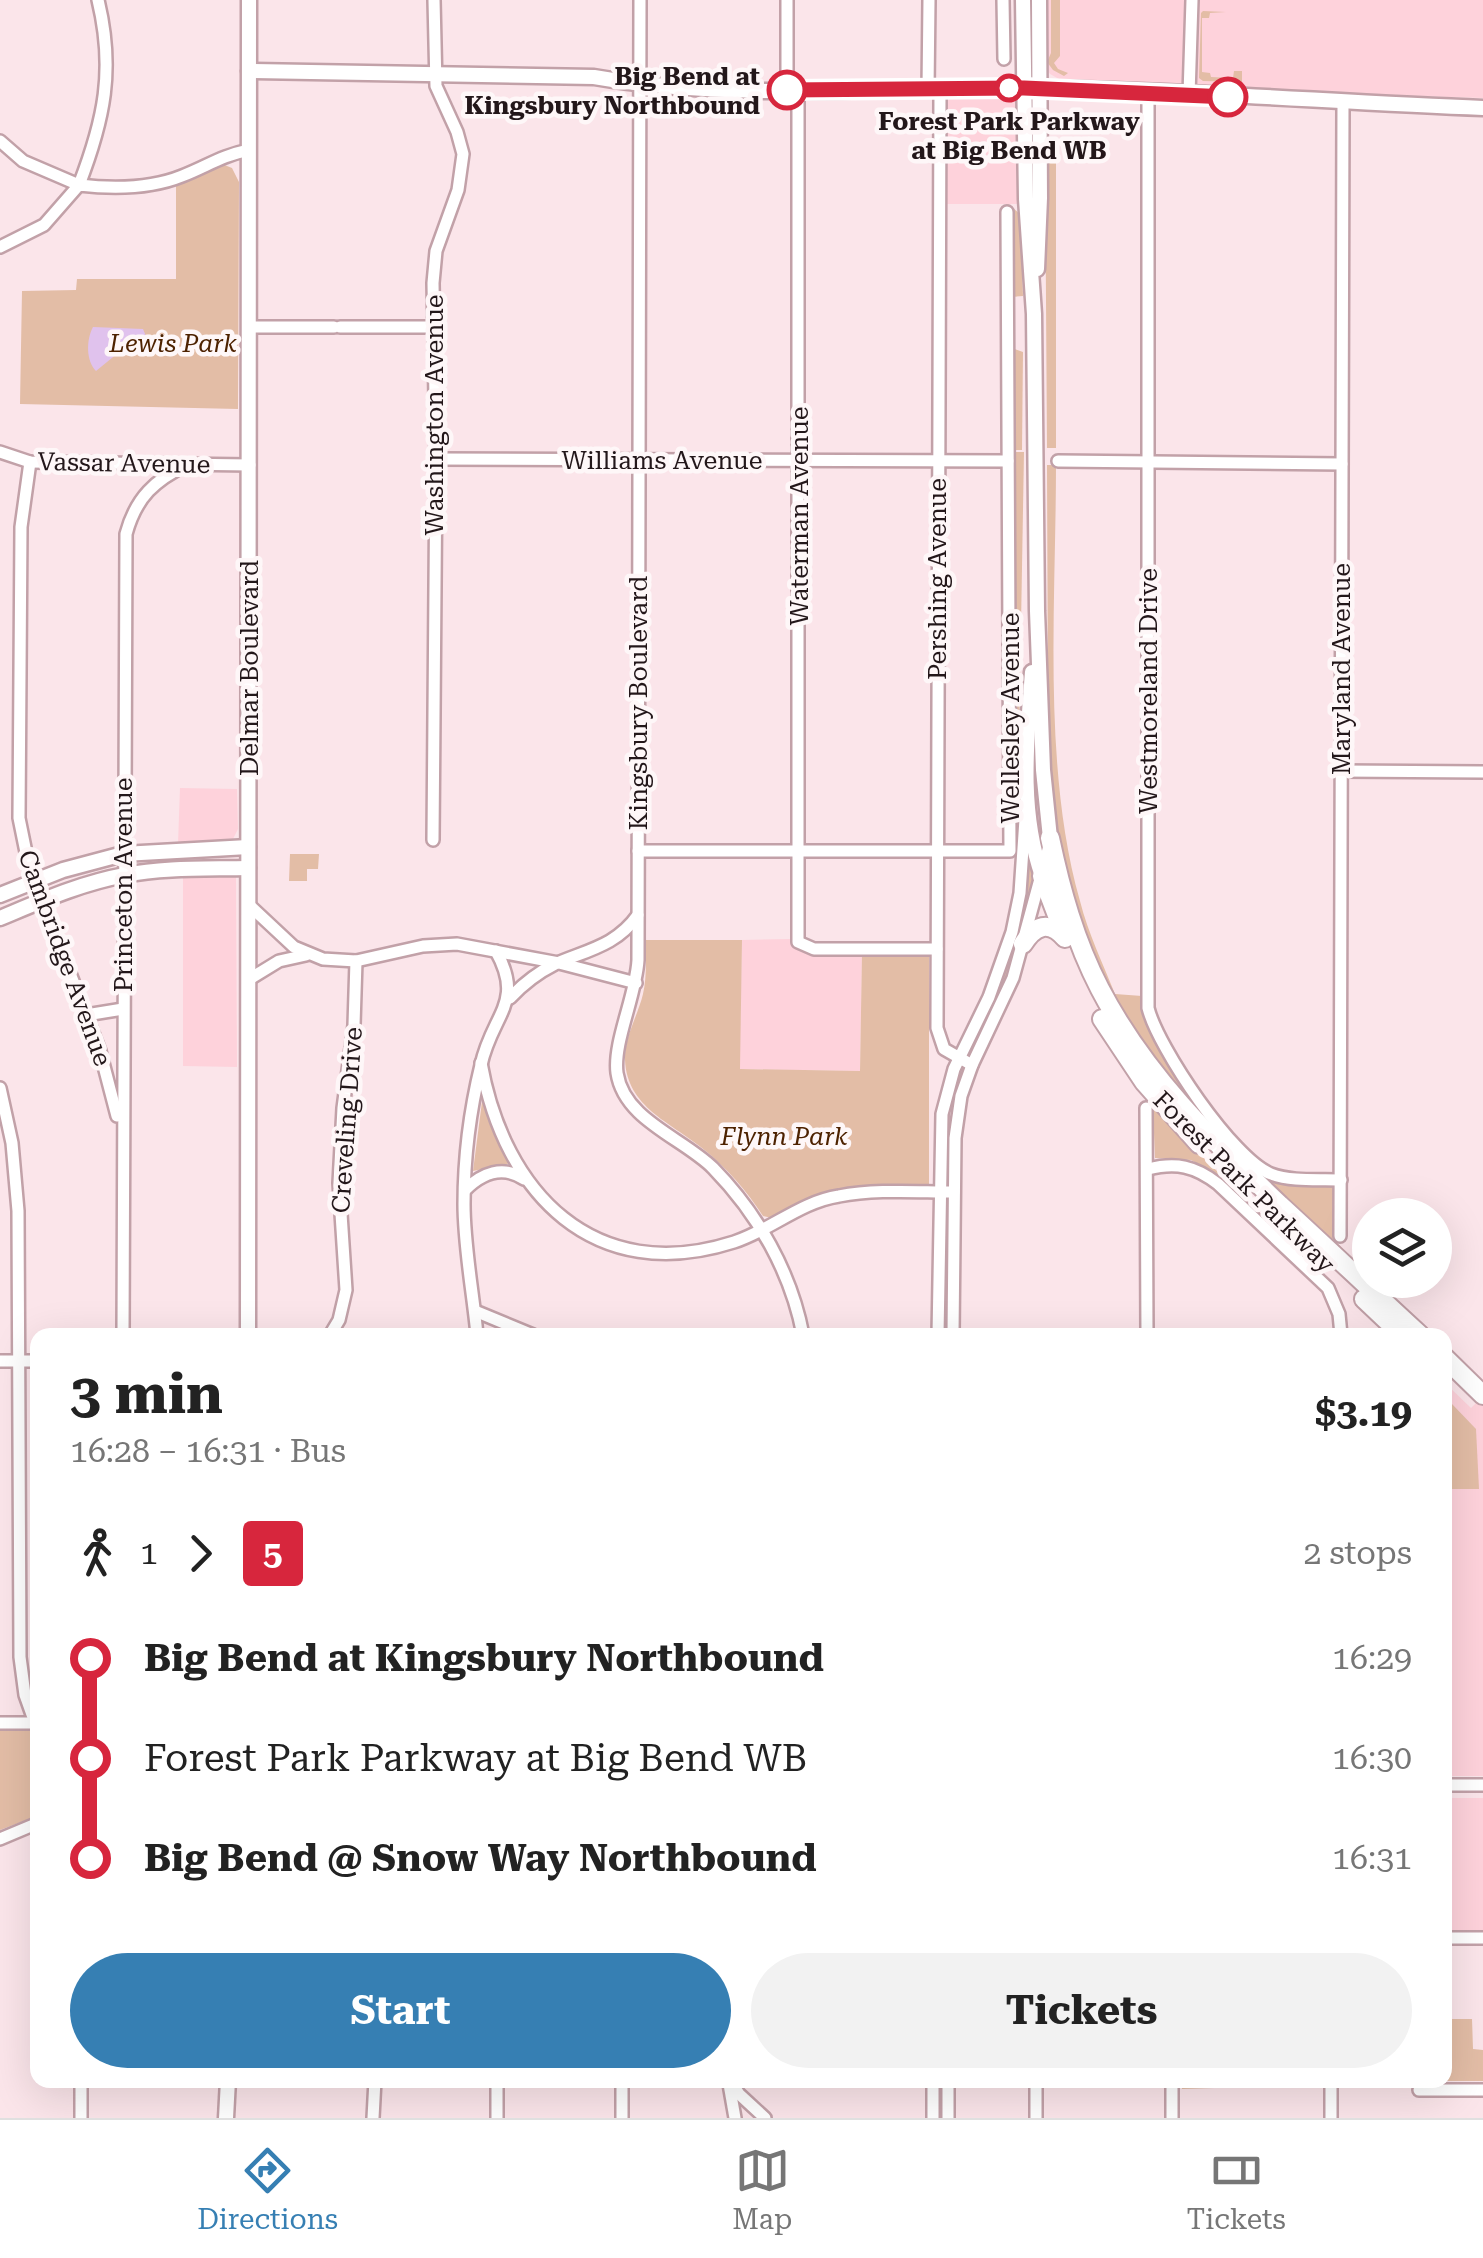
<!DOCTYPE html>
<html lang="en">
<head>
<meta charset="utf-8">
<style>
  body { margin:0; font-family:"Roboto Serif",serif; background:#f2f2f2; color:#222; height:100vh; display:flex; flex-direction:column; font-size:38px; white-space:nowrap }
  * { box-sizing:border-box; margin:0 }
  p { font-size:32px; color:#767676 }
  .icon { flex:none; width:55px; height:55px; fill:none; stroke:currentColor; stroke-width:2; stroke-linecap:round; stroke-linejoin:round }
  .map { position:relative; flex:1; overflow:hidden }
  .panel { position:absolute; left:30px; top:1328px; width:1422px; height:760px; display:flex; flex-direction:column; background:#fff; border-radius:20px; box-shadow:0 10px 40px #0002 }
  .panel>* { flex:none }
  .badge { padding:0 20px; border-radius:8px; font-size:35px; line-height:65px }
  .tools { position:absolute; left:1352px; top:1198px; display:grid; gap:20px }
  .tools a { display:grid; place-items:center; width:100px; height:100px; border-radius:50%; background:#fff; box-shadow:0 10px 40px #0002; font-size:50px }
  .map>.badge { position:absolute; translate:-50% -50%; box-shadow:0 0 0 5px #fff }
  .legs { display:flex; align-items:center; gap:15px; height:110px; padding:0 40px; font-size:32px }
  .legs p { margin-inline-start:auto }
  .headline { display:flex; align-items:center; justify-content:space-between; height:170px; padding:0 40px }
  h1 { font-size:55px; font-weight:700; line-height:75px }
  .primary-button { display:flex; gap:20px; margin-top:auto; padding:20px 40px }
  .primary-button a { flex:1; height:115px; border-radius:60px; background:#367fb3; color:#fff; font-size:40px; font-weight:700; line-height:115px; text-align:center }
  .primary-button a+a { background:#f2f2f2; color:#222 }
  ul { padding:0 40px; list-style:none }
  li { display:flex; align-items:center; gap:35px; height:100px; font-size:38px }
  li i { display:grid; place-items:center; width:15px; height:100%; margin:0 12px; background:currentColor }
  li i::after { content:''; width:25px; height:25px; margin:-12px; border:8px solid; border-radius:50%; background:#fff }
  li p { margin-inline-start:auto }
  li:first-child i { background:linear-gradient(#0000 50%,currentColor 0) }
  li:last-child i { background:linear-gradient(currentColor 50%,#0000 0) }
  .dock { display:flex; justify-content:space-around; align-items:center; height:140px; border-top:2px solid #e0e0e0; background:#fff; font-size:28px; color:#767676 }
  .dock a { display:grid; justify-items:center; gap:5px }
  .dock .current { color:#367fb3 }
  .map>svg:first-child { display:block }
</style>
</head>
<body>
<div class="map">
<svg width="1483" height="2118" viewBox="0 0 1483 2118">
  <rect width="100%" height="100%" fill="#fbe5ea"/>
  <!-- built -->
  <g fill="#fed2db">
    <polygon points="1043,0 1483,0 1483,98 1309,93 1059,79 1050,74 1044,65"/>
    <polygon points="950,97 1007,98 1017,101 1020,204 947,204 947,101"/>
    <polygon points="180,788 237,789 238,829 233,839 178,844"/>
    <polygon points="183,873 234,873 236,877 237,1067 183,1066"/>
    <polygon points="792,939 796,947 862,952 860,1071 739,1069 742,940"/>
    <polygon points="1445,1383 1471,1408 1483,1396 1483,1776 1445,1776"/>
    <rect x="1445" y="1798" width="38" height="133"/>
  </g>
  <!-- green -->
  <g fill="#e3bda6">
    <polygon points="1051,0 1060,0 1060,56 1054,63 1058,69 1068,73 1064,76 1053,70 1047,62 1051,53"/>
    <polygon points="1203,11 1226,12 1210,13 1209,18 1202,18 1202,72 1210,73 1211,77 1233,78 1234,71 1242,71 1242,82 1203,81 1199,78 1201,13"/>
    <polygon points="1052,141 1056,141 1056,448 1047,448 1045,151 1051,151"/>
    <polygon points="222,164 232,168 239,182 238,409 20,404 22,291 76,290 77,279 176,279 176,185"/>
    <polygon points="1008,204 1020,214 1023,296 1011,297"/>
    <polygon points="1012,348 1023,352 1022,450 1012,450"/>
    <polygon points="1013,452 1024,452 1017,856 1015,856"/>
    <path d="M 1047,465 L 1056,465 C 1056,603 1042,768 1080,901 C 1088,933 1103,964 1115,994 L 1142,996 L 1151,1035 L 1165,1058 L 1218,1130 L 1254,1169 L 1331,1185 L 1335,1192 L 1335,1241 L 1370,1275 L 1370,1280 L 1375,1280 L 1429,1335 L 1428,1335 L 1214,1134 L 1157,1072 L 1097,976 L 1057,843 L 1053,813 L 1048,715 Z"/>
    <polygon points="290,854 319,854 318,869 307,869 307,881 289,881"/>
    <polygon points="1027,859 1036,879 1009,975 969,1053 996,991"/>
    <path d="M 645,940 L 742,940 L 740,1069 L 860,1071 L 862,952 L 929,953 L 929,1184 C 914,1189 897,1186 881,1185 C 841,1184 805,1195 772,1218 L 763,1216 C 747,1191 726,1167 702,1148 C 670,1122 627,1107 625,1060 C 624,1038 638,1015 643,994 C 647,976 646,958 645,940 Z"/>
    <polygon points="1122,1061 1183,1138 1335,1286 1214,1173 1191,1160 1155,1158 1153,1109 1118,1062"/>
    <polygon points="483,1094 492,1126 511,1163 473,1171"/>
    <polygon points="945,1203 948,1206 948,1335 942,1335"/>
    <polygon points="1445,1402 1451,1403 1476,1429 1479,1489 1445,1489"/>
    <polygon points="0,1728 38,1728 37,1816 0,1830"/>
    <polygon points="1445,2019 1472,2019 1473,2049 1483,2050 1483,2081 1415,2081 1445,2080"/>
    <polygon points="1182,2080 1247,2080 1247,2087 1182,2089"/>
  </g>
  <!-- water -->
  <path fill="#e0c2ed" d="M 93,327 L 143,329 L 148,341 L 141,351 L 118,353 L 96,371 C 86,361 86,340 93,327 Z"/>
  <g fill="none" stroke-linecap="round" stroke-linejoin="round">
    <defs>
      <g id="minor">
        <path d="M 640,0 L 638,960 C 636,996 613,1042 617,1073 C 624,1120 683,1138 713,1168 C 758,1214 791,1272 803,1335"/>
        <polyline points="1003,0 1004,59"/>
        <polyline points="798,89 798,942 814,949 937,949"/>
        <polyline points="787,90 787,0"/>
        <polyline points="928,90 929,0"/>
        <polyline points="940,90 937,1028 944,1049 972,1065"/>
        <path d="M 1148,93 L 1148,1008 C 1158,1048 1233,1159 1271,1174 C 1292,1182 1319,1179 1341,1180"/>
        <polyline points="1189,95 1192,0"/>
        <path d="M 0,141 L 23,161 L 79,185 C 104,120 115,70 98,0"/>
        <path d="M 0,247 L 44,225 L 79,185 C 114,189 150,189 182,176 C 208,166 220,156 249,150"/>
        <polyline points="250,327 334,327"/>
        <polyline points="340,327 434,327"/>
        <polyline points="0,452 30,462 250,465"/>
        <polyline points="436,459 1008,461"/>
        <polyline points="1058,461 1342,464"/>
        <polyline points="30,462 21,527 19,818 29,867 100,1051 117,1116"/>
        <polyline points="1341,771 1483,772"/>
        <polyline points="433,840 436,459 433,283 436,251 458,190 463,154 457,132 436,86 434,0"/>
        <polyline points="638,851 1010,851 1007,212"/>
        <polyline points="248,904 294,947 323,959 356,961 423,946 457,944 559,963 636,983"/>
        <polyline points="248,980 279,961 306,955"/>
        <path d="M 510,998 C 523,984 537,973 555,964 C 587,950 616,946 638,915"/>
        <polyline points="86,1015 123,1009"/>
        <path d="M 481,1063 C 504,1193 594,1287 734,1242 C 771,1230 800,1202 839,1196 C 876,1189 916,1192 954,1192"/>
        <polyline points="0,1088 12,1143 18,1211 20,1657 25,1695 35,1723"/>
        <polyline points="1146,1108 1147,1335"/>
        <path d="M 1148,1169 C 1176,1162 1195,1166 1218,1184 L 1328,1288 L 1339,1314 L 1341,1335"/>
        <path d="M 465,1190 C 482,1173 503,1165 524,1179"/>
        <polyline points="1340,1236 1343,103"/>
        <polyline points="475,1311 533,1335"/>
        <path d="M 123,1335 L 126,534 C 136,497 155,480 188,464"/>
        <polyline points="330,1335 339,1320 346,1290 339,1183 343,1108 354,1025 356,961"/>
        <path d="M 477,1335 C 473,1292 464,1247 464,1204 C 464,1157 470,1110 481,1065 C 492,1014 525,1003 496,951"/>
        <polyline points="938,1335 942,1114 954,1069 989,997 1012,932 1020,893 1025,819"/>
        <polyline points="953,1335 955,1138 961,1096 972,1065 1013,978 1049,846"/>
        <polyline points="0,1361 38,1361"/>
        <polyline points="0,1723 38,1723"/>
        <polyline points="1445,1785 1483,1785"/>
        <polyline points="0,1839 38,1823"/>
        <polyline points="1445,1938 1483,1938"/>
        <polyline points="622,2080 622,2118"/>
        <polyline points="730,2080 739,2094 765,2118"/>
        <polyline points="1172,2080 1172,2118"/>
        <polyline points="1331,2080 1331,2118"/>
        <polyline points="729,2084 735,2118"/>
        <polyline points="1419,2090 1483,2090"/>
        <polyline points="81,2118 81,2080"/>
        <polyline points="373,2118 375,2080"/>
        <polyline points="497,2118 497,2080"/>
        <polyline points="933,2118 933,2080"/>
        <polyline points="948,2118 948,2080"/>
        <polyline points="1036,2118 1036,2080"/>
      </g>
      <g id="major">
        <polyline points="1023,0 1026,199 1034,314 1037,611 1043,770 1050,838"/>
        <path d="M 249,71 L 594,77 C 733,101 879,87 1019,88 C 1174,89 1329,102 1483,108"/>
        <polyline points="1037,269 1040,198 1039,0"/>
        <path d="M 1032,672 C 1027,740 1019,810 1042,876"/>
        <polyline points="0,895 63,870 123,854 248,847"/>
        <path d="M 0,918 C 41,901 81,883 125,875 C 165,867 207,869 248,868"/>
        <polyline points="248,1335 249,0"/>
        <polyline points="226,2118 228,2080"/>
      </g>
      <g id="highway">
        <path d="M 1050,838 C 1061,890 1075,941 1100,989 C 1145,1075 1211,1139 1280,1205 C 1327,1248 1373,1292 1420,1335"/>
        <polyline points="1042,876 1063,931"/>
        <path d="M 1023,944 C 1035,925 1049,920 1065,938"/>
        <polyline points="1102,1019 1144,1082 1199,1144"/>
        <polyline points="1364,1299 1402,1335"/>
        <polyline points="1445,1358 1483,1395"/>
      </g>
    </defs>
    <!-- minor casing -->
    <use href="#minor" stroke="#c2a1a8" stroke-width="16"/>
    <!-- major casing -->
    <use href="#major" stroke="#c2a1a8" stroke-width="19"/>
    <!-- highway casing -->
    <use href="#highway" stroke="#c2a1a8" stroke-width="22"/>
    <!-- minor -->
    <use href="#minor" stroke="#fff" stroke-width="11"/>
    <!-- major -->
    <use href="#major" stroke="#fff" stroke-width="14"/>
    <!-- highway -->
    <use href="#highway" stroke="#fff" stroke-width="18"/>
  </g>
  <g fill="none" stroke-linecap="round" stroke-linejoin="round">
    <defs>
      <polyline id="line-1" points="787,90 1024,88 1228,97"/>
    </defs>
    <!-- line-1 casing -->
    <use href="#line-1" stroke="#fff" stroke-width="22"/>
    <!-- line-1 -->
    <use href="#line-1" stroke="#d7263d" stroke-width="15"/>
  </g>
  <!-- markers -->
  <g fill="#fff" stroke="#d7263d" stroke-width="5">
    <circle cx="1009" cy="88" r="12"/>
    <circle cx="787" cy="90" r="18"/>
    <circle cx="1228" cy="97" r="18"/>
  </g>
  <g text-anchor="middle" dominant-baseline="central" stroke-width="9" stroke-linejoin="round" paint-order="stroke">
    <!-- stop labels -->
    <g font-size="25" font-weight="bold" fill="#23171a" stroke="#fef7f8" text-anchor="end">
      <text x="760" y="76">Big Bend at<tspan x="760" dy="29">Kingsbury Northbound</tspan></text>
      <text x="1009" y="121" text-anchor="middle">Forest Park Parkway<tspan x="1009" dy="29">at Big Bend WB</tspan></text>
    </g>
    <!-- park labels -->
    <g font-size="25" font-style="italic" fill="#4d2200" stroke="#fef7f8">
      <text x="173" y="343">Lewis Park</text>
      <text x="784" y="1136">Flynn Park</text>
    </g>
    <!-- street labels -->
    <g font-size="25" fill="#23171a" stroke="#fef7f8">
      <text transform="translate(434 415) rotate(-90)">Washington Avenue</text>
      <text x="662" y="460">Williams Avenue</text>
      <text transform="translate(124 463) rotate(1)">Vassar Avenue</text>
      <text transform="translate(799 516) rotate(-90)">Waterman Avenue</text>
      <text transform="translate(937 579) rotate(-90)">Pershing Avenue</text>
      <text transform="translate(249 668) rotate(-90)">Delmar Boulevard</text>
      <text transform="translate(1341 669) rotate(-90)">Maryland Avenue</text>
      <text transform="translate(1148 691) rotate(-90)">Westmoreland Drive</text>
      <text transform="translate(638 703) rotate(-90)">Kingsbury Boulevard</text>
      <text transform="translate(1010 718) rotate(-90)">Wellesley Avenue</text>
      <text transform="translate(123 885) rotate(-90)">Princeton Avenue</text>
      <text transform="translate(65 958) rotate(70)">Cambridge Avenue</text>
      <text transform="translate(347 1120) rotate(-86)">Creveling Drive</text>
      <text transform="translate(1244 1182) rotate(45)">Forest Park Parkway</text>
    </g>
  </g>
</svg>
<div class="tools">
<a><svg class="icon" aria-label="layers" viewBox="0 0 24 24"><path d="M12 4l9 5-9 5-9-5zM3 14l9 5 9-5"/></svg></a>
</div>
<section class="panel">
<div class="headline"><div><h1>3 min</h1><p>16:28 – 16:31 · Bus</p></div><b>$3.19</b></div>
<div class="legs"><svg class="icon" aria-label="walk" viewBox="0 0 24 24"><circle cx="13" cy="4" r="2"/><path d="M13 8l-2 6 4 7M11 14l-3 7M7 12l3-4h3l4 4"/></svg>1<svg class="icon" aria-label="forward" viewBox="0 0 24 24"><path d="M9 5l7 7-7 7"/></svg><b class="badge" style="background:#d7263d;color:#fff">5</b><p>2 stops</p></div>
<ul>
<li><i style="color:#d7263d"></i><b>Big Bend at Kingsbury Northbound</b><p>16:29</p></li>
<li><i style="color:#d7263d"></i><span>Forest Park Parkway at Big Bend WB</span><p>16:30</p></li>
<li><i style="color:#d7263d"></i><b>Big Bend @ Snow Way Northbound</b><p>16:31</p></li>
</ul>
<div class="primary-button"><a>Start</a><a>Tickets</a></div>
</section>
</div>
<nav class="dock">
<a class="current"><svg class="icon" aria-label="directions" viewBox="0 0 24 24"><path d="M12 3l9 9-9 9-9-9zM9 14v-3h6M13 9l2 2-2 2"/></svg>Directions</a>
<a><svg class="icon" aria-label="map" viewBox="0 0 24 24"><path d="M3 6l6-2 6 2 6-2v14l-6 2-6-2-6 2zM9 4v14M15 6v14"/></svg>Map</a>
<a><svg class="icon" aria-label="tickets" viewBox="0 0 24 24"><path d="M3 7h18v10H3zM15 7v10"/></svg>Tickets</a>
</nav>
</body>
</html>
